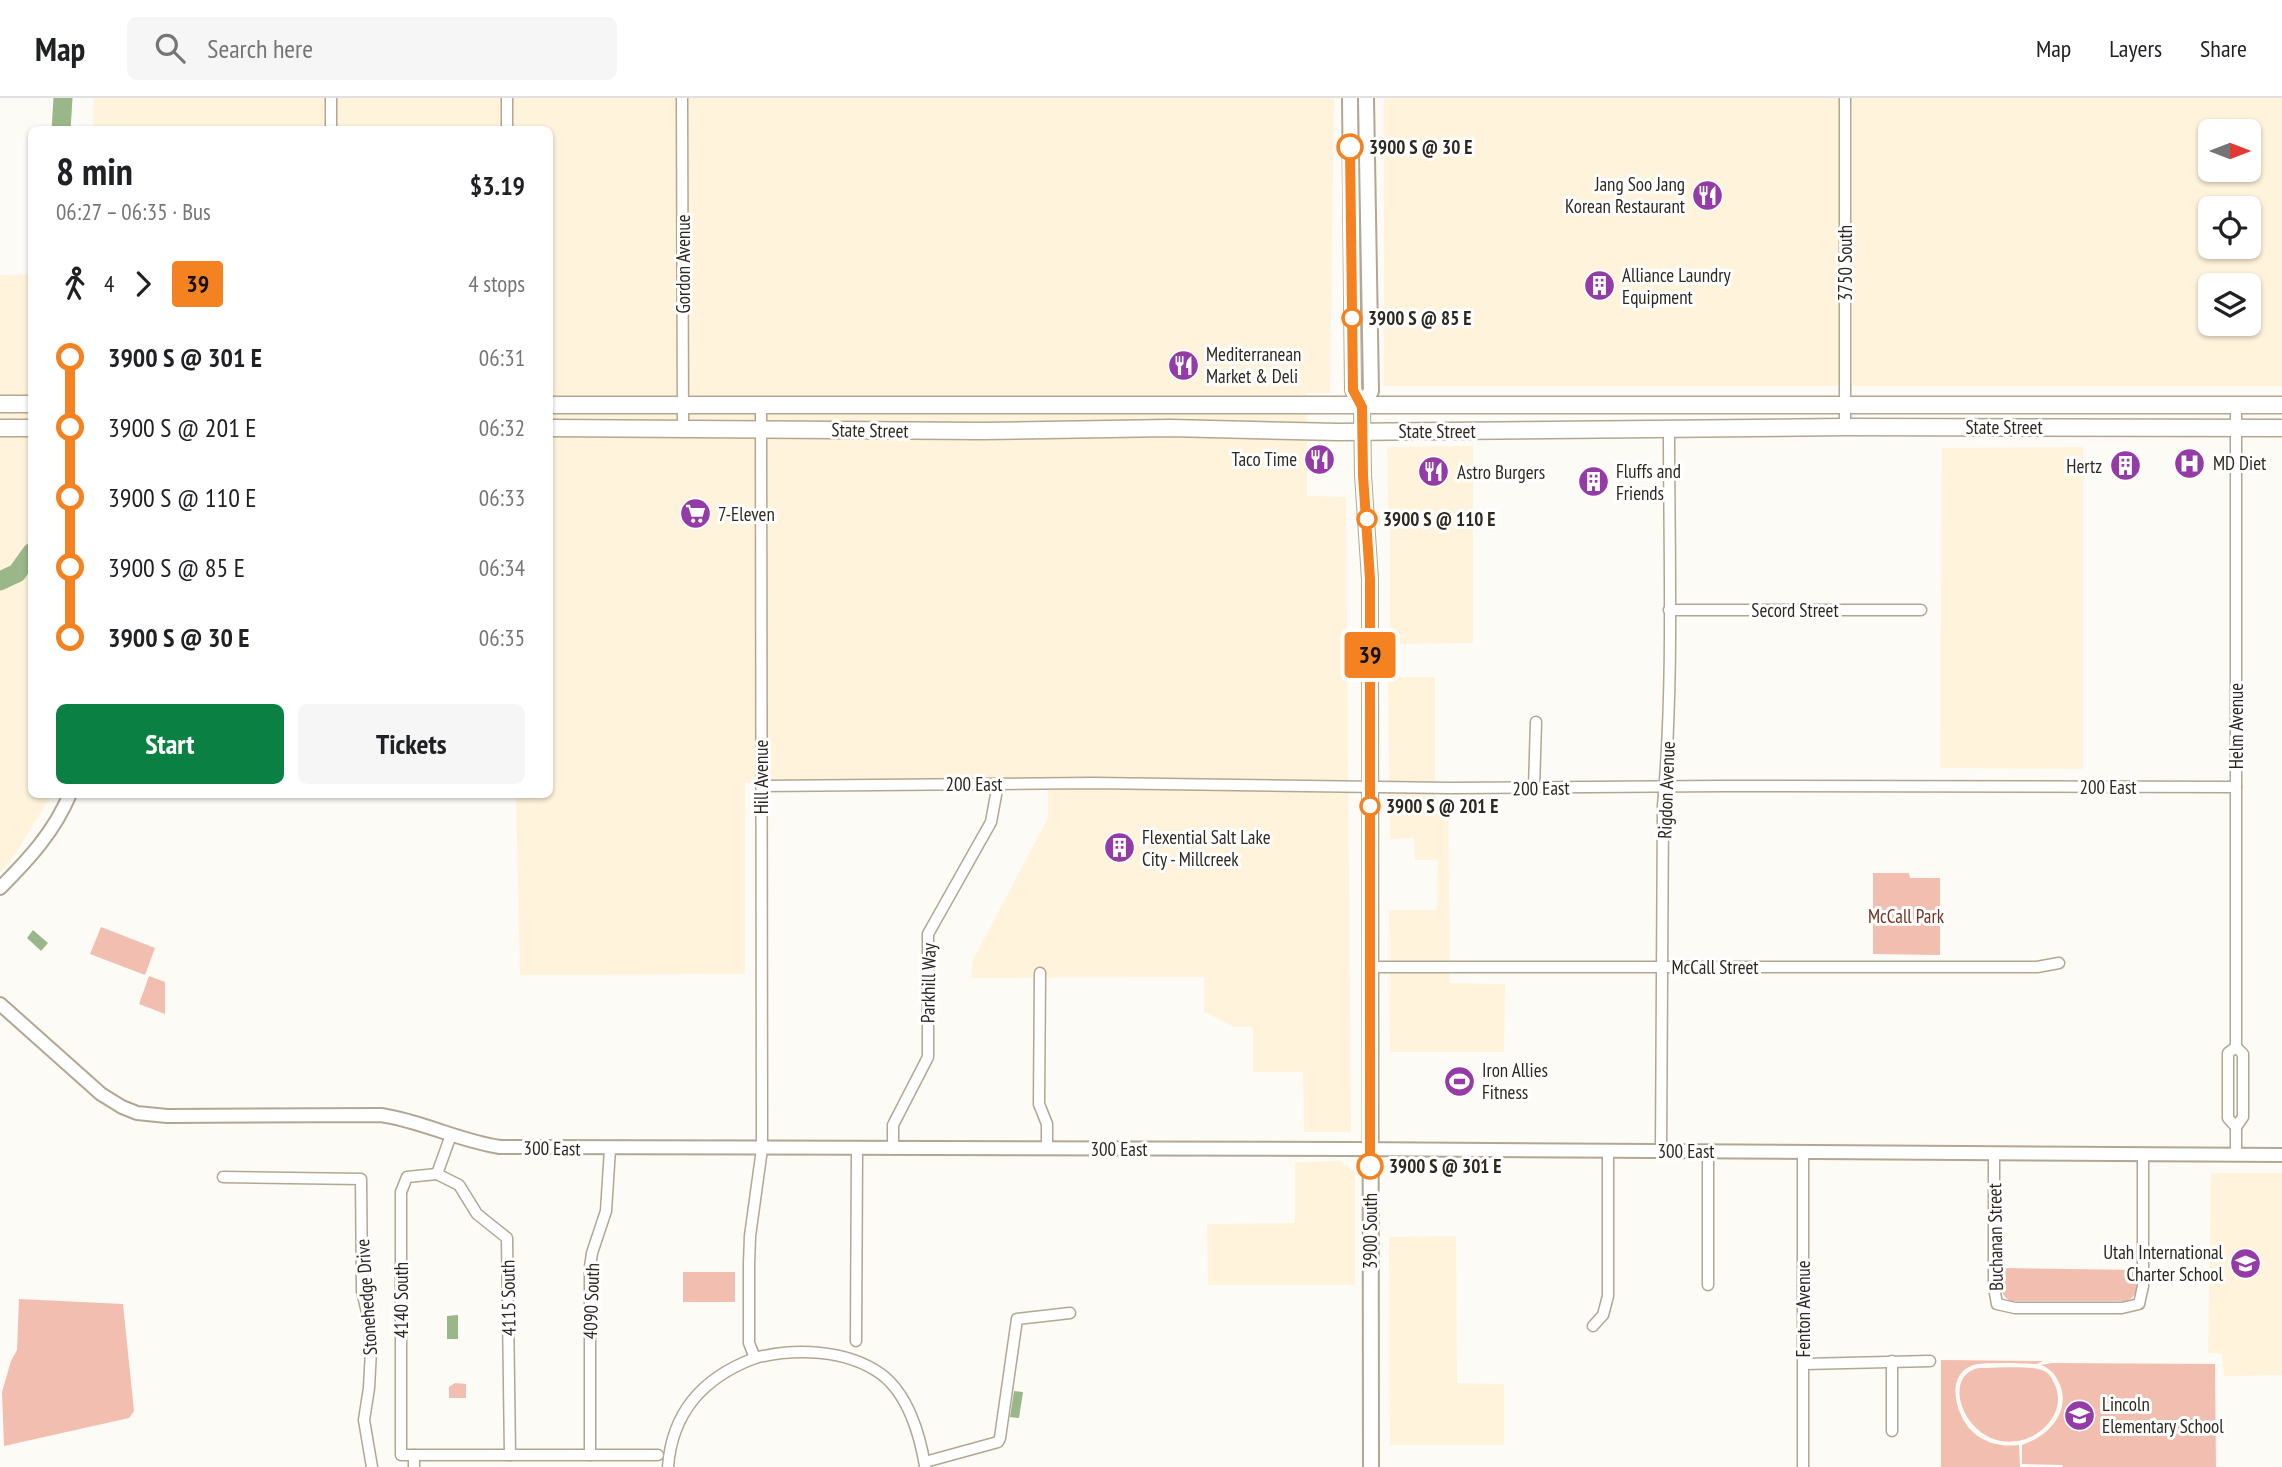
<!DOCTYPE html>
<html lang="en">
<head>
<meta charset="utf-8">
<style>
  body { margin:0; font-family:"PT Sans Narrow",sans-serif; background:#f6f6f6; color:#202124; height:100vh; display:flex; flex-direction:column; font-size:26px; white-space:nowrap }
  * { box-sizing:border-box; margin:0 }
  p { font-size:23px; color:#757577 }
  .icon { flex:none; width:38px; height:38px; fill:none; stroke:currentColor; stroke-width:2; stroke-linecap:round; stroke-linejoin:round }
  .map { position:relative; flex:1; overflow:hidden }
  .side { position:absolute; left:28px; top:28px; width:525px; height:672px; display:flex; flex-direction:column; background:#fff; border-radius:10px; box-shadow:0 2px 5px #0004 }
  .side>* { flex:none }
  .badge { padding:0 14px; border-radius:5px; font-size:24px; line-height:46px }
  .needle { width:46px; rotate:90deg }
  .fabs { position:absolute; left:2198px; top:21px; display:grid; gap:14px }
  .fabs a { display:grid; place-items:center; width:63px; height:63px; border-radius:10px; background:#fff; box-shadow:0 2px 5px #0004; font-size:35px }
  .map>.badge { position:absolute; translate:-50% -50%; box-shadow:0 0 0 4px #fff }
  .legs { display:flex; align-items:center; gap:10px; height:77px; padding:0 28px; font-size:23px }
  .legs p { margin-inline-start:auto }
  .head { display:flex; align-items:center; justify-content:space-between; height:119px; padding:0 28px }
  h1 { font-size:38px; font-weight:700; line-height:52px }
  .action { display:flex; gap:14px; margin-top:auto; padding:14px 28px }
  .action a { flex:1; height:80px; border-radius:10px; background:#0b8043; color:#fff; font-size:28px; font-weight:700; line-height:80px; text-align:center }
  .action a+a { background:#f6f6f6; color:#202124 }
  ul { padding:0 28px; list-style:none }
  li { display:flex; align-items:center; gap:24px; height:70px; font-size:26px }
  li i { display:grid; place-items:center; width:10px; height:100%; margin:0 9px; background:currentColor }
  li i::after { content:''; width:18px; height:18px; margin:-9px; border:5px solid; border-radius:50%; background:#fff }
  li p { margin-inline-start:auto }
  li:first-child i { background:linear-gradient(#0000 50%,currentColor 0) }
  li:last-child i { background:linear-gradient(currentColor 50%,#0000 0) }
  header { display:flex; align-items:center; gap:42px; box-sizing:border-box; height:98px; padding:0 35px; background:#fff; border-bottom:2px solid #e0e0e0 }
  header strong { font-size:33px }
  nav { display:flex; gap:38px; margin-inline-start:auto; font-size:24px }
  .search { width:490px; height:63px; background:#f6f6f6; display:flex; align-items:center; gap:18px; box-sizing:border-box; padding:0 24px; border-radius:10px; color:#757577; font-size:26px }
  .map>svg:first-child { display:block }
</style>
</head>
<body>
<header>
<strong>Map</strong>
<div class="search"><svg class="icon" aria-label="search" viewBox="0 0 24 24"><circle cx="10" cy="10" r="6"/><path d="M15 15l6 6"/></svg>Search here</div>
<nav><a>Map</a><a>Layers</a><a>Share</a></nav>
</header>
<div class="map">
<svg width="2282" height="1369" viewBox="0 0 2282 1369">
  <rect width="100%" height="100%" fill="#fdfbf6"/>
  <!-- built -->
  <g fill="#fff3db" fill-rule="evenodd">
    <polygon points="94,0 1334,0 1330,295 1307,295 1307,398 1346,399 1351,1034 1304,1034 1303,974 1253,974 1253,929 1234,929 1204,914 1204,879 971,880 973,862 1048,720 1048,682 745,685 745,876 520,877 516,697 550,696 550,32 93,32"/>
    <path d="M 1384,0 L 2282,0 L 2282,288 L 1384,288 ZM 2210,33 L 2249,33 L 2249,72 L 2210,72 ZM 2210,110 L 2249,110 L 2249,149 L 2210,149 ZM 2210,187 L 2249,187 L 2249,226 L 2210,226 Z"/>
    <polygon points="31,176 32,696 52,697 10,764 0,774 0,177"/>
    <polygon points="1473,348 1473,545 1390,546 1390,420 1388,408 1387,349"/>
    <polygon points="2083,349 2083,671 1940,670 1942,350"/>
    <polygon points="1388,579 1435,579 1435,702 1448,702 1450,885 1505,886 1504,954 1390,954 1389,812 1437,812 1438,762 1415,762 1414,740 1390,741"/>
    <polygon points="1341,1063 1355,1075 1355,1187 1208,1187 1207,1126 1295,1125 1295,1064"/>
    <polygon points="2211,1075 2282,1075 2282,1277 2224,1278 2222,1256 2208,1255"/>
    <polygon points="1456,1138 1457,1285 1504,1286 1504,1347 1390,1347 1389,1139"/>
  </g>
  <!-- green -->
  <g fill="#f2beb0">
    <polygon points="1873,775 1909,775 1910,780 1940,780 1940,857 1873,856"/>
    <polygon points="101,829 155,850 145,877 90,856"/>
    <polygon points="149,878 165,884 165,916 139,906"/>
    <path d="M 2001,1170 L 2136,1172 C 2136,1184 2140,1199 2126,1203 L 2010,1203 C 1998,1196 2001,1182 2001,1170 Z"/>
    <polygon points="735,1174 735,1204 683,1204 683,1174"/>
    <polygon points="19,1201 123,1206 134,1313 129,1320 4,1348 2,1294 11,1263 17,1252"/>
    <path d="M 1941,1262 L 2043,1263 L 2037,1266 C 2022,1266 1983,1263 1971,1268 C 1944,1279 1957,1320 1973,1334 C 1986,1346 2002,1349 2019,1347 L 2020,1369 L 1941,1369 Z"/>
    <path d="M 2052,1265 L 2215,1266 L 2216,1369 L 2063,1369 L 2062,1367 L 2022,1366 L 2022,1347 C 2047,1339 2071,1315 2060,1287 C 2056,1277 2051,1271 2041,1267 Z"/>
    <path d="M 1979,1270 C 1993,1270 2034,1267 2044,1273 C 2049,1275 2052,1280 2054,1285 C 2067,1310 2046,1336 2022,1342 C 1968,1356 1937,1278 1979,1270 Z"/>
    <polygon points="455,1285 466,1286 466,1300 449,1300 449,1289"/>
  </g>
  <!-- water -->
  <g fill="#99b789">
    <polygon points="33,832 48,845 41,853 27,840"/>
    <polygon points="458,1217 458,1241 447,1241 447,1218"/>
    <polygon points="1014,1293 1023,1294 1019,1320 1010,1319"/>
  </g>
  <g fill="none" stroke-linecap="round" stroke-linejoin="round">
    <!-- river -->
    <g stroke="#99b789" stroke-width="19">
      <polyline points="61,32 63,0"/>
      <polyline points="0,483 17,475 32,454"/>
    </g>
    <defs>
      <g id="minor">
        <polyline points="507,0 507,32"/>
        <polyline points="682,0 683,331"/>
        <polyline points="331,32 331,0"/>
        <polyline points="1845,329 1845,0"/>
        <polyline points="1669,512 1921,512"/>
        <polyline points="761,688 1093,685 1450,690 1722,688 2236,689"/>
        <polyline points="1534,690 1536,624"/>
        <polyline points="1370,869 2037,869 2059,865"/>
        <polyline points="1040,875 1039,1006 1047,1026 1047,1051"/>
        <polyline points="2236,949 2228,955 2228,1020 2236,1029"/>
        <polyline points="451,1037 437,1076 459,1087 477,1116 507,1140 510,1357"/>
        <polyline points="893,1051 893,1027 928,959 928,836 991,724 998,686"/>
        <path d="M 1661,1053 L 1663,708 C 1674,583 1669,457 1669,332"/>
        <polyline points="1708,1053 1708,1187"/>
        <polyline points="1994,1055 1994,1189 1997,1206 2015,1210 2122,1210 2139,1206 2143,1188 2143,1056"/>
        <polyline points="2236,1057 2236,1029 2243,1019 2243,956 2236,949 2236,307"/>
        <polyline points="437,1076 407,1079 401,1094 401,1357 658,1357"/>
        <polyline points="223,1079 361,1081 362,1193 369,1223 371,1252 369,1290 364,1322 372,1369"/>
        <polyline points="1593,1228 1603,1217 1608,1198 1608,1053"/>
        <polyline points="856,1243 857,1051"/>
        <path d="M 755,1260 C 795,1250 846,1251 881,1276 C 908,1296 920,1337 925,1368"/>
        <polyline points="1892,1263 1892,1333"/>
        <polyline points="1804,1266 1930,1263"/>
        <polyline points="414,1357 414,1369"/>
        <polyline points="590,1357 590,1169 592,1155 606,1113 610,1051"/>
        <polyline points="925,1364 998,1344 1000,1340 1017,1221 1070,1215"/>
        <path d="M 668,1369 C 672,1314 704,1279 755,1260 L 749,1245 L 749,1166 L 750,1138 L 762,1051 L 761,307"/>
        <polyline points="1803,1369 1803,1054"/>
      </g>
      <g id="tertiary">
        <path d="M 0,790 C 29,761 54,734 70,696"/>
        <path d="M 0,906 L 101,996 L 122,1009 L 137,1015 L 167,1018 L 381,1017 C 422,1023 459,1043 500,1049 L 1349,1051 L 2282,1057"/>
      </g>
      <g id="secondary">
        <polyline points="1350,0 1353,292 1362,309 1363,377 1370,481 1371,1369"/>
        <polyline points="1362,309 1371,293 1366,0"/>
      </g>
      <g id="primary">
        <polyline points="0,306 32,306"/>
        <polyline points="550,307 2282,307"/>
        <polyline points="0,330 32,330"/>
        <polyline points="550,330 982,333 1170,330 1338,334 1845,329 2282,330"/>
      </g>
    </defs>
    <!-- minor casing -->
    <use href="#minor" stroke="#b2a792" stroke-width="13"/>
    <!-- tertiary casing -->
    <use href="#tertiary" stroke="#b2a792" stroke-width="16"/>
    <!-- secondary casing -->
    <use href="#secondary" stroke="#b2a792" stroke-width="18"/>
    <!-- primary casing -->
    <use href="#primary" stroke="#b2a792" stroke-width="19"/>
    <!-- minor -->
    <use href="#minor" stroke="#fff" stroke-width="10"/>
    <!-- tertiary -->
    <use href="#tertiary" stroke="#fff" stroke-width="12"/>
    <!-- secondary -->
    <use href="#secondary" stroke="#fff" stroke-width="14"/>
    <!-- primary -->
    <use href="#primary" stroke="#fff" stroke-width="16"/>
  </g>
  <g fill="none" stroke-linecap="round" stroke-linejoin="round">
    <defs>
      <polyline id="line-1" points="1350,49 1353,292 1362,309 1363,377 1370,481 1370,1068"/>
    </defs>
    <!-- line-1 casing -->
    <use href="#line-1" stroke="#fff" stroke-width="16"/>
    <!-- line-1 -->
    <use href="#line-1" stroke="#f58220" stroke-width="10"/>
  </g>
  <!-- icons -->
  <defs>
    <symbol id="restaurant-disc" viewBox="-11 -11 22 22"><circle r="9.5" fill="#943ba7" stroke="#fff"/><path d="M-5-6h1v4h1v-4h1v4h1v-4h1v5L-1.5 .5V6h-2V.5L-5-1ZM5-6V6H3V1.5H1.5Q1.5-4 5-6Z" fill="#fff"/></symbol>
    <symbol id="building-disc" viewBox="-11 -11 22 22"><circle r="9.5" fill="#943ba7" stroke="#fff"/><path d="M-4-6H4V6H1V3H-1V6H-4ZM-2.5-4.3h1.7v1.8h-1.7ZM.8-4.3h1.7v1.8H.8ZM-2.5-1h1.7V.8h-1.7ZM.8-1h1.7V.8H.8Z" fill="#fff"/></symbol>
    <symbol id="hospital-disc" viewBox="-11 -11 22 22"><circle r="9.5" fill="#943ba7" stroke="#fff"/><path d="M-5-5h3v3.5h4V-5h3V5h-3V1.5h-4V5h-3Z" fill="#fff"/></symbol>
    <symbol id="supermarket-disc" viewBox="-11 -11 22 22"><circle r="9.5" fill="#943ba7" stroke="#fff"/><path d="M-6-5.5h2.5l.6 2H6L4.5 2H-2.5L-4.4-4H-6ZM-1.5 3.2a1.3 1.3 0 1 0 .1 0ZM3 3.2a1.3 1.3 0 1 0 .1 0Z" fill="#fff"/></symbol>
    <symbol id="stadium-disc" viewBox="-11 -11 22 22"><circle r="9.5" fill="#943ba7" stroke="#fff"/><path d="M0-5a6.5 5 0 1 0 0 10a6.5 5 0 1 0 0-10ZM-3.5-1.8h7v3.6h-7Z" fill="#fff"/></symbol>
    <symbol id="school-disc" viewBox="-11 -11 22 22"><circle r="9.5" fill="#943ba7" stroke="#fff"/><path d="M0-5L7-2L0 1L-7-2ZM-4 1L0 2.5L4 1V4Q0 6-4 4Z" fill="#fff"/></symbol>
  </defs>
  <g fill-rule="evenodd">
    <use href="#restaurant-disc" x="1690" y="80" width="35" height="35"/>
    <use href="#building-disc" x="1582" y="170" width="35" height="35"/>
    <use href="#restaurant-disc" x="1166" y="250" width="35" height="35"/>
    <use href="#restaurant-disc" x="1302" y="344" width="35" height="35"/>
    <use href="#hospital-disc" x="2172" y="348" width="35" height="35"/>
    <use href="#building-disc" x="2108" y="350" width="35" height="35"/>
    <use href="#restaurant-disc" x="1416" y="356" width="35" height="35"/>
    <use href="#building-disc" x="1576" y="366" width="35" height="35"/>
    <use href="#supermarket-disc" x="678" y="398" width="35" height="35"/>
    <use href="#building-disc" x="1102" y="732" width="35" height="35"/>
    <use href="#stadium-disc" x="1442" y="966" width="35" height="35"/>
    <use href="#school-disc" x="2228" y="1148" width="35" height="35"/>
    <use href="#school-disc" x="2062" y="1300" width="35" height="35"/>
  </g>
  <!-- markers -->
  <g fill="#fff" stroke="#f58220" stroke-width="3.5">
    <circle cx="1350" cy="49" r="12"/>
    <circle cx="1352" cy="220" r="9"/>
    <circle cx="1367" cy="421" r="9"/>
    <circle cx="1370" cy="708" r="9"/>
    <circle cx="1370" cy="1068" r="12"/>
  </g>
  <g text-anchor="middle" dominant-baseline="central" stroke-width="6" stroke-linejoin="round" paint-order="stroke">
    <!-- stop labels -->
    <g font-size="19" font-weight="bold" fill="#2d2920" stroke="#fff" text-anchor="start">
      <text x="1369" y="49">3900 S @ 30 E</text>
      <text x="1368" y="220">3900 S @ 85 E</text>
      <text x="1383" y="421">3900 S @ 110 E</text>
      <text x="1386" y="708">3900 S @ 201 E</text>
      <text x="1389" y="1068">3900 S @ 301 E</text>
    </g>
    <!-- poi labels -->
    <g font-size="19" fill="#2d2920" stroke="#fff" text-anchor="start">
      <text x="1685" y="86" text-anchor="end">Jang Soo Jang<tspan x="1685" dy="22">Korean Restaurant</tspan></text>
      <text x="1622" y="177">Alliance Laundry<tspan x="1622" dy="22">Equipment</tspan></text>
      <text x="1206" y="256">Mediterranean<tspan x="1206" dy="22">Market &amp; Deli</tspan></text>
      <text x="1297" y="361" text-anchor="end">Taco Time</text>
      <text x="2213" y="365">MD Diet</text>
      <text x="2102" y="368" text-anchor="end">Hertz</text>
      <text x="1616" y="373">Fluffs and<tspan x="1616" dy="22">Friends</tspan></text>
      <text x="1457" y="374">Astro Burgers</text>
      <text x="718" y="416">7-Eleven</text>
      <text x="1142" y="739">Flexential Salt Lake<tspan x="1142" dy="22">City - Millcreek</tspan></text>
      <text x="1482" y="972">Iron Allies<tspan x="1482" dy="22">Fitness</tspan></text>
      <text x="2223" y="1154" text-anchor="end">Utah International<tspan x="2223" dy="22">Charter School</tspan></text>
      <text x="2102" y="1306">Lincoln<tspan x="2102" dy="22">Elementary School</tspan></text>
    </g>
    <!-- street labels -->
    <g font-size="19" fill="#2d2920" stroke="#fff">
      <text transform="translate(1845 165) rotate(-90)">3750 South</text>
      <text transform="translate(683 166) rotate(-90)">Gordon Avenue</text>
      <text x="2004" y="329">State Street</text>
      <text transform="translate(870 332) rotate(1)">State Street</text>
      <text x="1437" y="333">State Street</text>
      <text x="1795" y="512">Secord Street</text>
      <text transform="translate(2236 628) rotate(-90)">Helm Avenue</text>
      <text transform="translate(761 679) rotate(-90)">Hill Avenue</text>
      <text x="974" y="686">200 East</text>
      <text x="2108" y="689">200 East</text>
      <text transform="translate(1541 690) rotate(-1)">200 East</text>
      <text transform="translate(1666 692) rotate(-88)">Rigdon Avenue</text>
      <text x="1715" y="869">McCall Street</text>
      <text transform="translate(928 885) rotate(-89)">Parkhill Way</text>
      <text transform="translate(552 1050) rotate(1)">300 East</text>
      <text x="1119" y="1051">300 East</text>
      <text x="1686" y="1053">300 East</text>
      <text transform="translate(1370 1133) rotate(-90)">3900 South</text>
      <text transform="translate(1995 1139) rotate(-91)">Buchanan Street</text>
      <text transform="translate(366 1199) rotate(-94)">Stonehedge Drive</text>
      <text transform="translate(508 1200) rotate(-91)">4115 South</text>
      <text transform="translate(401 1202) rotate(-90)">4140 South</text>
      <text transform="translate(591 1203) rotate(-88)">4090 South</text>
      <text transform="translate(1803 1211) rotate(-90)">Fenton Avenue</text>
    </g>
    <!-- park labels -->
    <g font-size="19" fill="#763120" stroke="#fff">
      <text x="1906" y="818">McCall Park</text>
    </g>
  </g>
</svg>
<div class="fabs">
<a><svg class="needle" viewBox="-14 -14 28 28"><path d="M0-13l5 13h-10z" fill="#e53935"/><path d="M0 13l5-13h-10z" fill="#757577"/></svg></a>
<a><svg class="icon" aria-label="locate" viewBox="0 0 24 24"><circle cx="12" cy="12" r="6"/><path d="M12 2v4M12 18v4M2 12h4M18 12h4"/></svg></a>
<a><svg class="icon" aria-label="layers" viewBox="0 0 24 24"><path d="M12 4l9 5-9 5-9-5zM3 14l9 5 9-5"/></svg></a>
</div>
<b class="badge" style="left:1370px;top:557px;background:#f58220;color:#111">39</b>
<section class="side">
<div class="head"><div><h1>8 min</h1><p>06:27 – 06:35 · Bus</p></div><b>$3.19</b></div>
<div class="legs"><svg class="icon" aria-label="walk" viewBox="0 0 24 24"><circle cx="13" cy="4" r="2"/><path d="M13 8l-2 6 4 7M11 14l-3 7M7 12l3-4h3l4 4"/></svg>4<svg class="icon" aria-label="forward" viewBox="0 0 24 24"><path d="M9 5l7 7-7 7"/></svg><b class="badge" style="background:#f58220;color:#111">39</b><p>4 stops</p></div>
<ul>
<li><i style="color:#f58220"></i><b>3900 S @ 301 E</b><p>06:31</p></li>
<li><i style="color:#f58220"></i><span>3900 S @ 201 E</span><p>06:32</p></li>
<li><i style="color:#f58220"></i><span>3900 S @ 110 E</span><p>06:33</p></li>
<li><i style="color:#f58220"></i><span>3900 S @ 85 E</span><p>06:34</p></li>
<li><i style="color:#f58220"></i><b>3900 S @ 30 E</b><p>06:35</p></li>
</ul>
<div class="action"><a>Start</a><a>Tickets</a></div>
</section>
</div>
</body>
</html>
